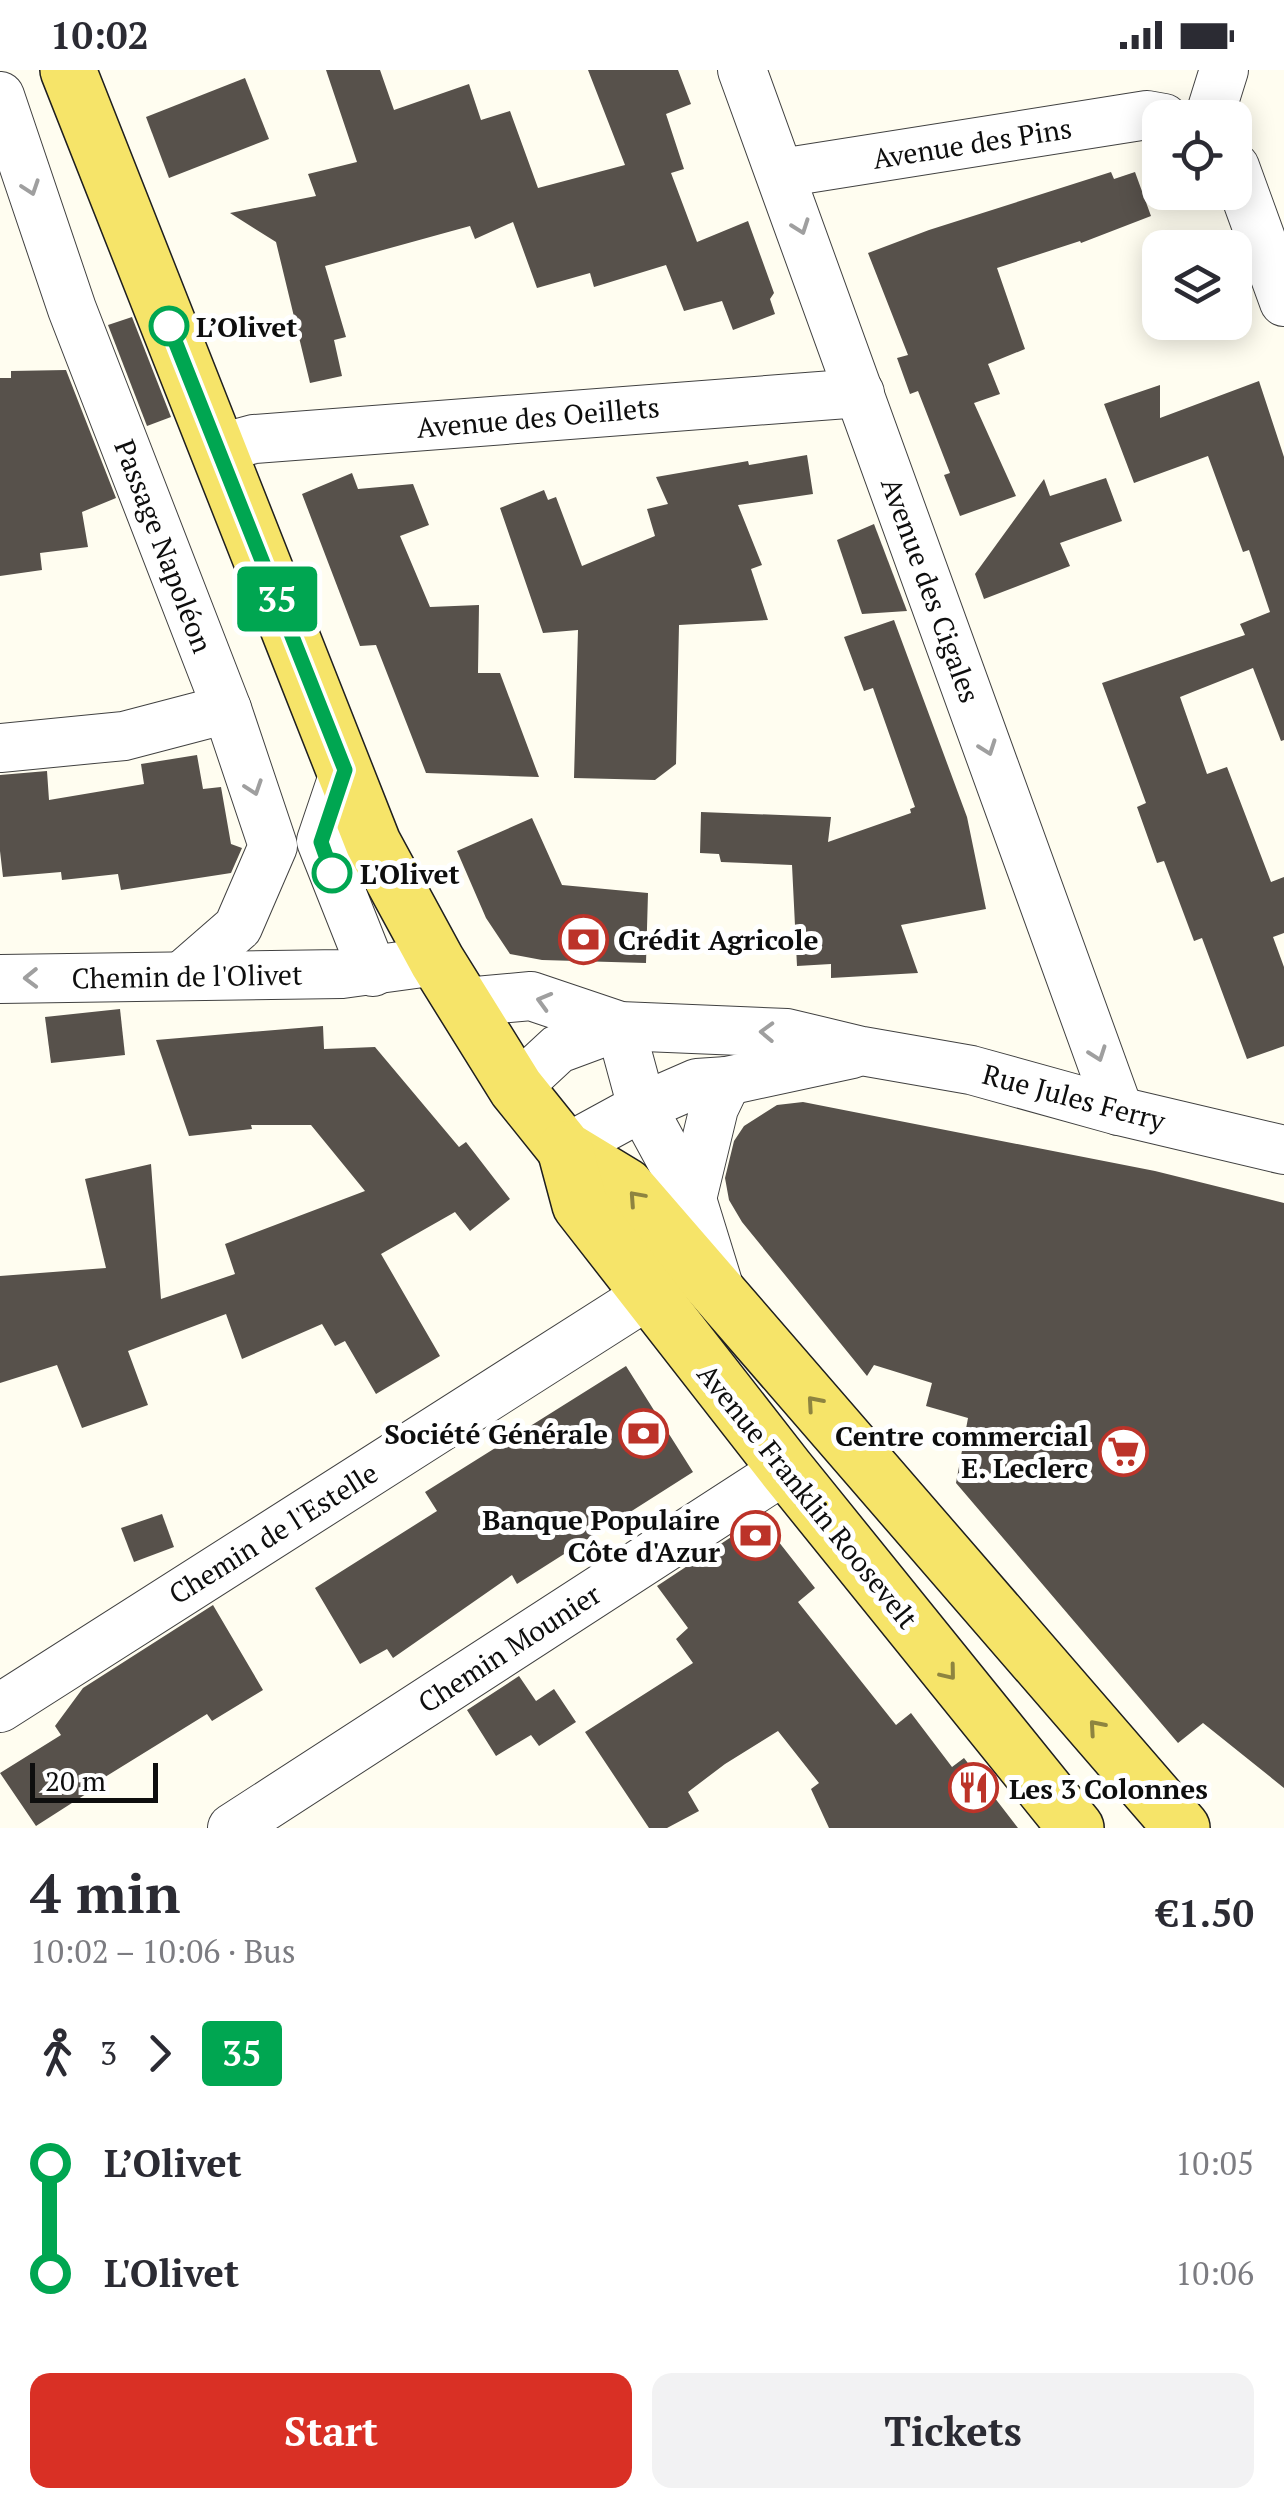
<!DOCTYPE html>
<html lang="en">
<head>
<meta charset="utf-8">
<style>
  body { margin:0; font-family:"PT Serif",serif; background:#f2f2f3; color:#2b2b33; height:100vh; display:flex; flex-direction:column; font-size:38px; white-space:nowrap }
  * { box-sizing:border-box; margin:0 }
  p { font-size:32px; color:#7c7c81 }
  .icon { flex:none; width:55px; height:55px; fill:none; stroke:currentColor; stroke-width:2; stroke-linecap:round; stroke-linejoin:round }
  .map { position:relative; height:1758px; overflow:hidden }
  .drawer { display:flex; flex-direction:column; background:#fff; flex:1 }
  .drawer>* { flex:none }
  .badge { padding:0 20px; border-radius:8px; font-size:35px; line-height:65px }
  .controls { position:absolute; left:1142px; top:30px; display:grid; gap:20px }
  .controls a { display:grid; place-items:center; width:110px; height:110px; border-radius:20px; background:#fff; box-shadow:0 5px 25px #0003; font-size:50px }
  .scale { position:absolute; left:30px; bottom:25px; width:128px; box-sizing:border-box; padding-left:10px; border:5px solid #0e0e0e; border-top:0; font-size:28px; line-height:35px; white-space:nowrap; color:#0e0e0e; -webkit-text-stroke:8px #fff; paint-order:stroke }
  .map>.badge { position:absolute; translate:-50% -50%; box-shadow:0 0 0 5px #fff }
  .legs { display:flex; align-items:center; gap:15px; height:110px; padding:0 30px; font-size:32px }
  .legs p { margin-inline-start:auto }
  .head { display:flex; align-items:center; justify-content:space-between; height:170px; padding:0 30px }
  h1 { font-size:55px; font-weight:700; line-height:75px }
  .primary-button { display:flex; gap:20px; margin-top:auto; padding:20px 30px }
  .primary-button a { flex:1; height:115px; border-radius:20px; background:#d93025; color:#fff; font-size:40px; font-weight:700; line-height:115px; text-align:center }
  .primary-button a+a { background:#f2f2f3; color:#2b2b33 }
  ul { padding:0 30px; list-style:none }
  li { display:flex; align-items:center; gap:35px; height:110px; font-size:38px }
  li i { display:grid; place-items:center; width:15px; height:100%; margin:0 12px; background:currentColor }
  li i::after { content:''; width:25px; height:25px; margin:-12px; border:8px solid; border-radius:50%; background:#fff }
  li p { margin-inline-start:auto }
  li:first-child i { background:linear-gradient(#0000 50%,currentColor 0) }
  li:last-child i { background:linear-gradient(currentColor 50%,#0000 0) }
  .status { display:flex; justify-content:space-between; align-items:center; height:70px; padding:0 50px; background:#fff; direction:ltr }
  .status svg { height:28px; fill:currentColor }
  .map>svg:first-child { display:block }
</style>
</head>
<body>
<div class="status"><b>10:02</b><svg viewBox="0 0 49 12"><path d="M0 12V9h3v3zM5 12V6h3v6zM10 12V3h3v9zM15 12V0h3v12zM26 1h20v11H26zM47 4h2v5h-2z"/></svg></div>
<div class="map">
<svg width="1284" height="1758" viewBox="0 0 1284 1758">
  <rect width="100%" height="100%" fill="#fffdf0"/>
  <!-- building -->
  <g fill="#57514b">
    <polygon points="326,0 380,0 394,40 469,14 481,50 510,41 538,118 625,95 588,0 678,0 691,34 666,44 684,99 671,103 697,172 748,151 774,223 770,229 775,244 733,260 722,231 684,241 666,195 594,217 590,203 537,218 513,152 475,169 470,156 325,196 346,267 334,270 342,306 310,313 276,172 230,143 316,126 308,104 357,92"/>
    <polygon points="245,8 269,69 169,108 146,47"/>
    <polygon points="1111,102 1114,109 1135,102 1151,146 1081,173 1080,171 997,198 1025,279 988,294 1000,324 974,333 1016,426 960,446 944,405 950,403 918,321 910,324 897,288 908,285 868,183 929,160"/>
    <polygon points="132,247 171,347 147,356 108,255"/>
    <polygon points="66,300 116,428 82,442 88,477 40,483 42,500 0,506 0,308 11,308 11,301"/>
    <polygon points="1259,311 1284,387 1284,670 1281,671 1253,598 1180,627 1207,704 1227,697 1271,812 1284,807 1284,863 1273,867 1284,897 1284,976 1247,989 1202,868 1194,871 1164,791 1157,793 1137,737 1146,733 1102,613 1245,565 1240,554 1270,542 1249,480 1243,482 1208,386 1134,413 1104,334 1160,315 1160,348"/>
    <polygon points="807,385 813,424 738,435 762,495 751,499 768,550 679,555 676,694 655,710 574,708 578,560 543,563 500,438 544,420 548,430 556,427 582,496 655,466 647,439 668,434 656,407 748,391 749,395"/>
    <polygon points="352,403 358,419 413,414 429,455 400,466 430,537 479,535 478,603 500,603 539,707 426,703 376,575 360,576 302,424"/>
    <polygon points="1106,408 1122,451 1060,473 1070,496 984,529 975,504 1044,409 1050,426"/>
    <polygon points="874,454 907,541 862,544 837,470"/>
    <polygon points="894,550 967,747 986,839 901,855 918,903 831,908 831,894 797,896 792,795 721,792 719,784 700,783 701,742 831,747 828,772 911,743 910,739 915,737 873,618 864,621 844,567"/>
    <polygon points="197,685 203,719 221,717 231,774 242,778 231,803 121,820 118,804 62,810 61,802 3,807 0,781 0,705 47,701 49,730 144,714 141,694"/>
    <polygon points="532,748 562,815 648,823 646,893 542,890 510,884 486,848 457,781"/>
    <polygon points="120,939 125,985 51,993 45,947"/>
    <polygon points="323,956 324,979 375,977 459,1077 466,1072 510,1129 470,1161 455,1142 381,1184 440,1286 376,1324 345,1271 335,1276 322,1254 242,1289 226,1244 128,1281 148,1335 82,1358 57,1295 0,1313 0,1206 106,1198 85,1109 151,1094 161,1229 235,1204 225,1174 365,1121 311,1055 251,1055 252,1059 189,1066 156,970"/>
    <polygon points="803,1032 1155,1101 1284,1133 1284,1718 1203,1653 1178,1673 956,1413 968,1348 926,1336 932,1313 874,1295 867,1306 742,1152 729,1130 725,1108 734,1071 744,1056 777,1035"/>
    <polygon points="626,1296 693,1402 517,1514 512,1505 393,1588 387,1579 360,1594 315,1518 437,1441 425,1422"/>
    <polygon points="162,1444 174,1477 134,1492 121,1458"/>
    <polygon points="760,1448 815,1518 798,1532 896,1655 911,1643 952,1697 964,1688 1018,1758 829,1758 811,1719 819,1713 778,1661 725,1694 688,1722 699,1741 667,1758 649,1758 585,1662 693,1593 676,1569 688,1558 657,1516"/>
    <polygon points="213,1535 263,1620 212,1651 207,1644 84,1720 86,1724 36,1756 0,1703 61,1665 55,1656 83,1618"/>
    <polygon points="519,1606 536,1631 554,1619 576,1652 539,1676 531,1665 496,1686 467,1640"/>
  </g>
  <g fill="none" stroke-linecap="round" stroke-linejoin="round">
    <defs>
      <g id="minor">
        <polyline points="742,0 1119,1041"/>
        <polyline points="0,26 72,239 227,639 273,776 238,857 184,904"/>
        <polyline points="1209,48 1224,0"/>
        <polyline points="1235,97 1284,232"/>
        <polyline points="781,103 1147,45 1164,48"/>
        <polyline points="217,379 254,369 860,323"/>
        <polyline points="0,678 124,666 227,639"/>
        <polyline points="345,700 321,771 373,902"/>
        <polyline points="0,909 342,904 437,891"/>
        <polyline points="465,932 531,926 620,956 787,963 862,981 971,1000 1119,1041 1284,1080"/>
        <polyline points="620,956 642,1037 692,1129 721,1223"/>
        <polyline points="516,1018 558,979 620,956"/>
        <polyline points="565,1079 642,1037 697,1013 727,1011 852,984"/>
        <polyline points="692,1129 714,1038 727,1011"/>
        <polyline points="0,1638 648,1225"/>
        <polyline points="232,1758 786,1399"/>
      </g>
      <g id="major">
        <polyline points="68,0 373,773 437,891 516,1018 565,1079 626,1116 1182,1758"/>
        <polyline points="565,1079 580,1135 786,1399 1076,1758"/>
      </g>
    </defs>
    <!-- minor casing -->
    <use href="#minor" stroke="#414141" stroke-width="50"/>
    <!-- major casing -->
    <use href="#major" stroke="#1f1f1f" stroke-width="58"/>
    <!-- minor -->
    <use href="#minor" stroke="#fff" stroke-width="48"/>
    <!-- major -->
    <use href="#major" stroke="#f6e469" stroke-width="55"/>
  </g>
  <!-- one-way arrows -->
  <defs><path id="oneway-chevron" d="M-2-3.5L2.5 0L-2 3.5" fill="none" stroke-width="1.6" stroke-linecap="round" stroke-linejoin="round" transform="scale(2.5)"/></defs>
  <g stroke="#9f9f9f">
    <use href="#oneway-chevron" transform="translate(31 118) rotate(71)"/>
    <use href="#oneway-chevron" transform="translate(801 157) rotate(70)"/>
    <use href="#oneway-chevron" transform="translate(988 678) rotate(70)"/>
    <use href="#oneway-chevron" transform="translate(254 718) rotate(71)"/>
    <use href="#oneway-chevron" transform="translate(31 908) rotate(179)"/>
    <use href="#oneway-chevron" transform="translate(544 931) rotate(-164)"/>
    <use href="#oneway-chevron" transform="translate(767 962) rotate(-178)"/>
    <use href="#oneway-chevron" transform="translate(1098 984) rotate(70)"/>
  </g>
  <g stroke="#8e8440">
    <use href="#oneway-chevron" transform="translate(636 1128) rotate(-132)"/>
    <use href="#oneway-chevron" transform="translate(814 1333) rotate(-131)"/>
    <use href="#oneway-chevron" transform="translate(949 1603) rotate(51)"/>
    <use href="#oneway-chevron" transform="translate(1096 1657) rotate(-131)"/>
  </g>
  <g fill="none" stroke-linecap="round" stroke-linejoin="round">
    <defs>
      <polyline id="line-1" points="169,256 345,700 321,772 332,803"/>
    </defs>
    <!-- line-1 casing -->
    <use href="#line-1" stroke="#fff" stroke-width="22"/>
    <!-- line-1 -->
    <use href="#line-1" stroke="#00a651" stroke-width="15"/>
  </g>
  <!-- icons -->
  <defs>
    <symbol id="bank-ring" viewBox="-11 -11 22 22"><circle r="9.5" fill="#fff" stroke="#bc3329" stroke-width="1.5"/><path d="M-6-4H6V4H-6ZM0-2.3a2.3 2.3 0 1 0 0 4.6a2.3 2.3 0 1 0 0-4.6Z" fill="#bc3329"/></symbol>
    <symbol id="supermarket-ring" viewBox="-11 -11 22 22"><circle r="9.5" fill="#fff" stroke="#bc3329" stroke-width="1.5"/><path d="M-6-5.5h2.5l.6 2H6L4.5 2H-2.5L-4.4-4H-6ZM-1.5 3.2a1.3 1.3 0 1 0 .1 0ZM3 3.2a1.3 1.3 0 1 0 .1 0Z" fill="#bc3329"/></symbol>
    <symbol id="restaurant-ring" viewBox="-11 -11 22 22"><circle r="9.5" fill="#fff" stroke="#bc3329" stroke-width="1.5"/><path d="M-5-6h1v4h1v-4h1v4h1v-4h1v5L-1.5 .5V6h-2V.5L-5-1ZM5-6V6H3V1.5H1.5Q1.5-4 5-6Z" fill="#bc3329"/></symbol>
  </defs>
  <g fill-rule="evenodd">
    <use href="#bank-ring" x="556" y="842" width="55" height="55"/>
    <use href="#bank-ring" x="616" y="1336" width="55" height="55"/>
    <use href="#supermarket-ring" x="1096" y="1354" width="55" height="55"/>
    <use href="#bank-ring" x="728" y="1438" width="55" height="55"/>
    <use href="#restaurant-ring" x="946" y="1690" width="55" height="55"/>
  </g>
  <!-- markers -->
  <g fill="#fff" stroke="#00a651" stroke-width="5">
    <circle cx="169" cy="256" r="18"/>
    <circle cx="332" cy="803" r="18"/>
  </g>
  <g text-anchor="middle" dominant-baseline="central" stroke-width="10" stroke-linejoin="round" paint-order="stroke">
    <!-- street labels -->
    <g font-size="28" fill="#0e0e0e" stroke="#fff">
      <text transform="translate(972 73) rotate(-9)">Avenue des Pins</text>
      <text transform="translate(538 347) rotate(-5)">Avenue des Oeillets</text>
      <text transform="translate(164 476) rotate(69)">Passage Napoléon</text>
      <text transform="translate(931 520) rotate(70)">Avenue des Cigales</text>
      <text transform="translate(187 906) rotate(-1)">Chemin de l'Olivet</text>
      <text transform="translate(1074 1027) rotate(15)">Rue Jules Ferry</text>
      <text transform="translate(808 1426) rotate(51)">Avenue Franklin Roosevelt</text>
      <text transform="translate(273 1463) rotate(-32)">Chemin de l'Estelle</text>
      <text transform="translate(509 1578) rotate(-33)">Chemin Mounier</text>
    </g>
    <!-- stop labels -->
    <g font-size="28" font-weight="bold" fill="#0e0e0e" stroke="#fff" text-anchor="start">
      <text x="196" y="256">L’Olivet</text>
      <text x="360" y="803">L'Olivet</text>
    </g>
    <!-- poi labels -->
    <g font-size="28" font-weight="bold" fill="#0e0e0e" stroke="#fff" text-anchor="end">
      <text x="618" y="869" text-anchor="start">Crédit Agricole</text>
      <text x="608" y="1363">Société Générale</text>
      <text x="1088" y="1365">Centre commercial<tspan x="1088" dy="32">E. Leclerc</tspan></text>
      <text x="720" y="1449">Banque Populaire<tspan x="720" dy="32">Côte d'Azur</tspan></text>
      <text x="1009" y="1718" text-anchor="start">Les 3 Colonnes</text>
    </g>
  </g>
</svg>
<div class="controls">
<a><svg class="icon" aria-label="locate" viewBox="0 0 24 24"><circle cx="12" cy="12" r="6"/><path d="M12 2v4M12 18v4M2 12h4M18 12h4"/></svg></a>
<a><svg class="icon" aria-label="layers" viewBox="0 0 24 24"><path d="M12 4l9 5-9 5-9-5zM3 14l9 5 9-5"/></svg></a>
</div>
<div class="scale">20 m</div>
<b class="badge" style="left:277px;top:529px;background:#00a651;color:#fff">35</b>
</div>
<section class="drawer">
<div class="head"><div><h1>4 min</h1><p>10:02 – 10:06 · Bus</p></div><b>€1.50</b></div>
<div class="legs"><svg class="icon" aria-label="walk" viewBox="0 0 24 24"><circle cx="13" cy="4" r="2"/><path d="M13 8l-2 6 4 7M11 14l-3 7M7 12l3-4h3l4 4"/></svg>3<svg class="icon" aria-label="forward" viewBox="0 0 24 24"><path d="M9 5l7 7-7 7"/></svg><b class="badge" style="background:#00a651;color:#fff">35</b></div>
<ul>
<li><i style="color:#00a651"></i><b>L’Olivet</b><p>10:05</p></li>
<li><i style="color:#00a651"></i><b>L'Olivet</b><p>10:06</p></li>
</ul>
<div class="primary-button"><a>Start</a><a>Tickets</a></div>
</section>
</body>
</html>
